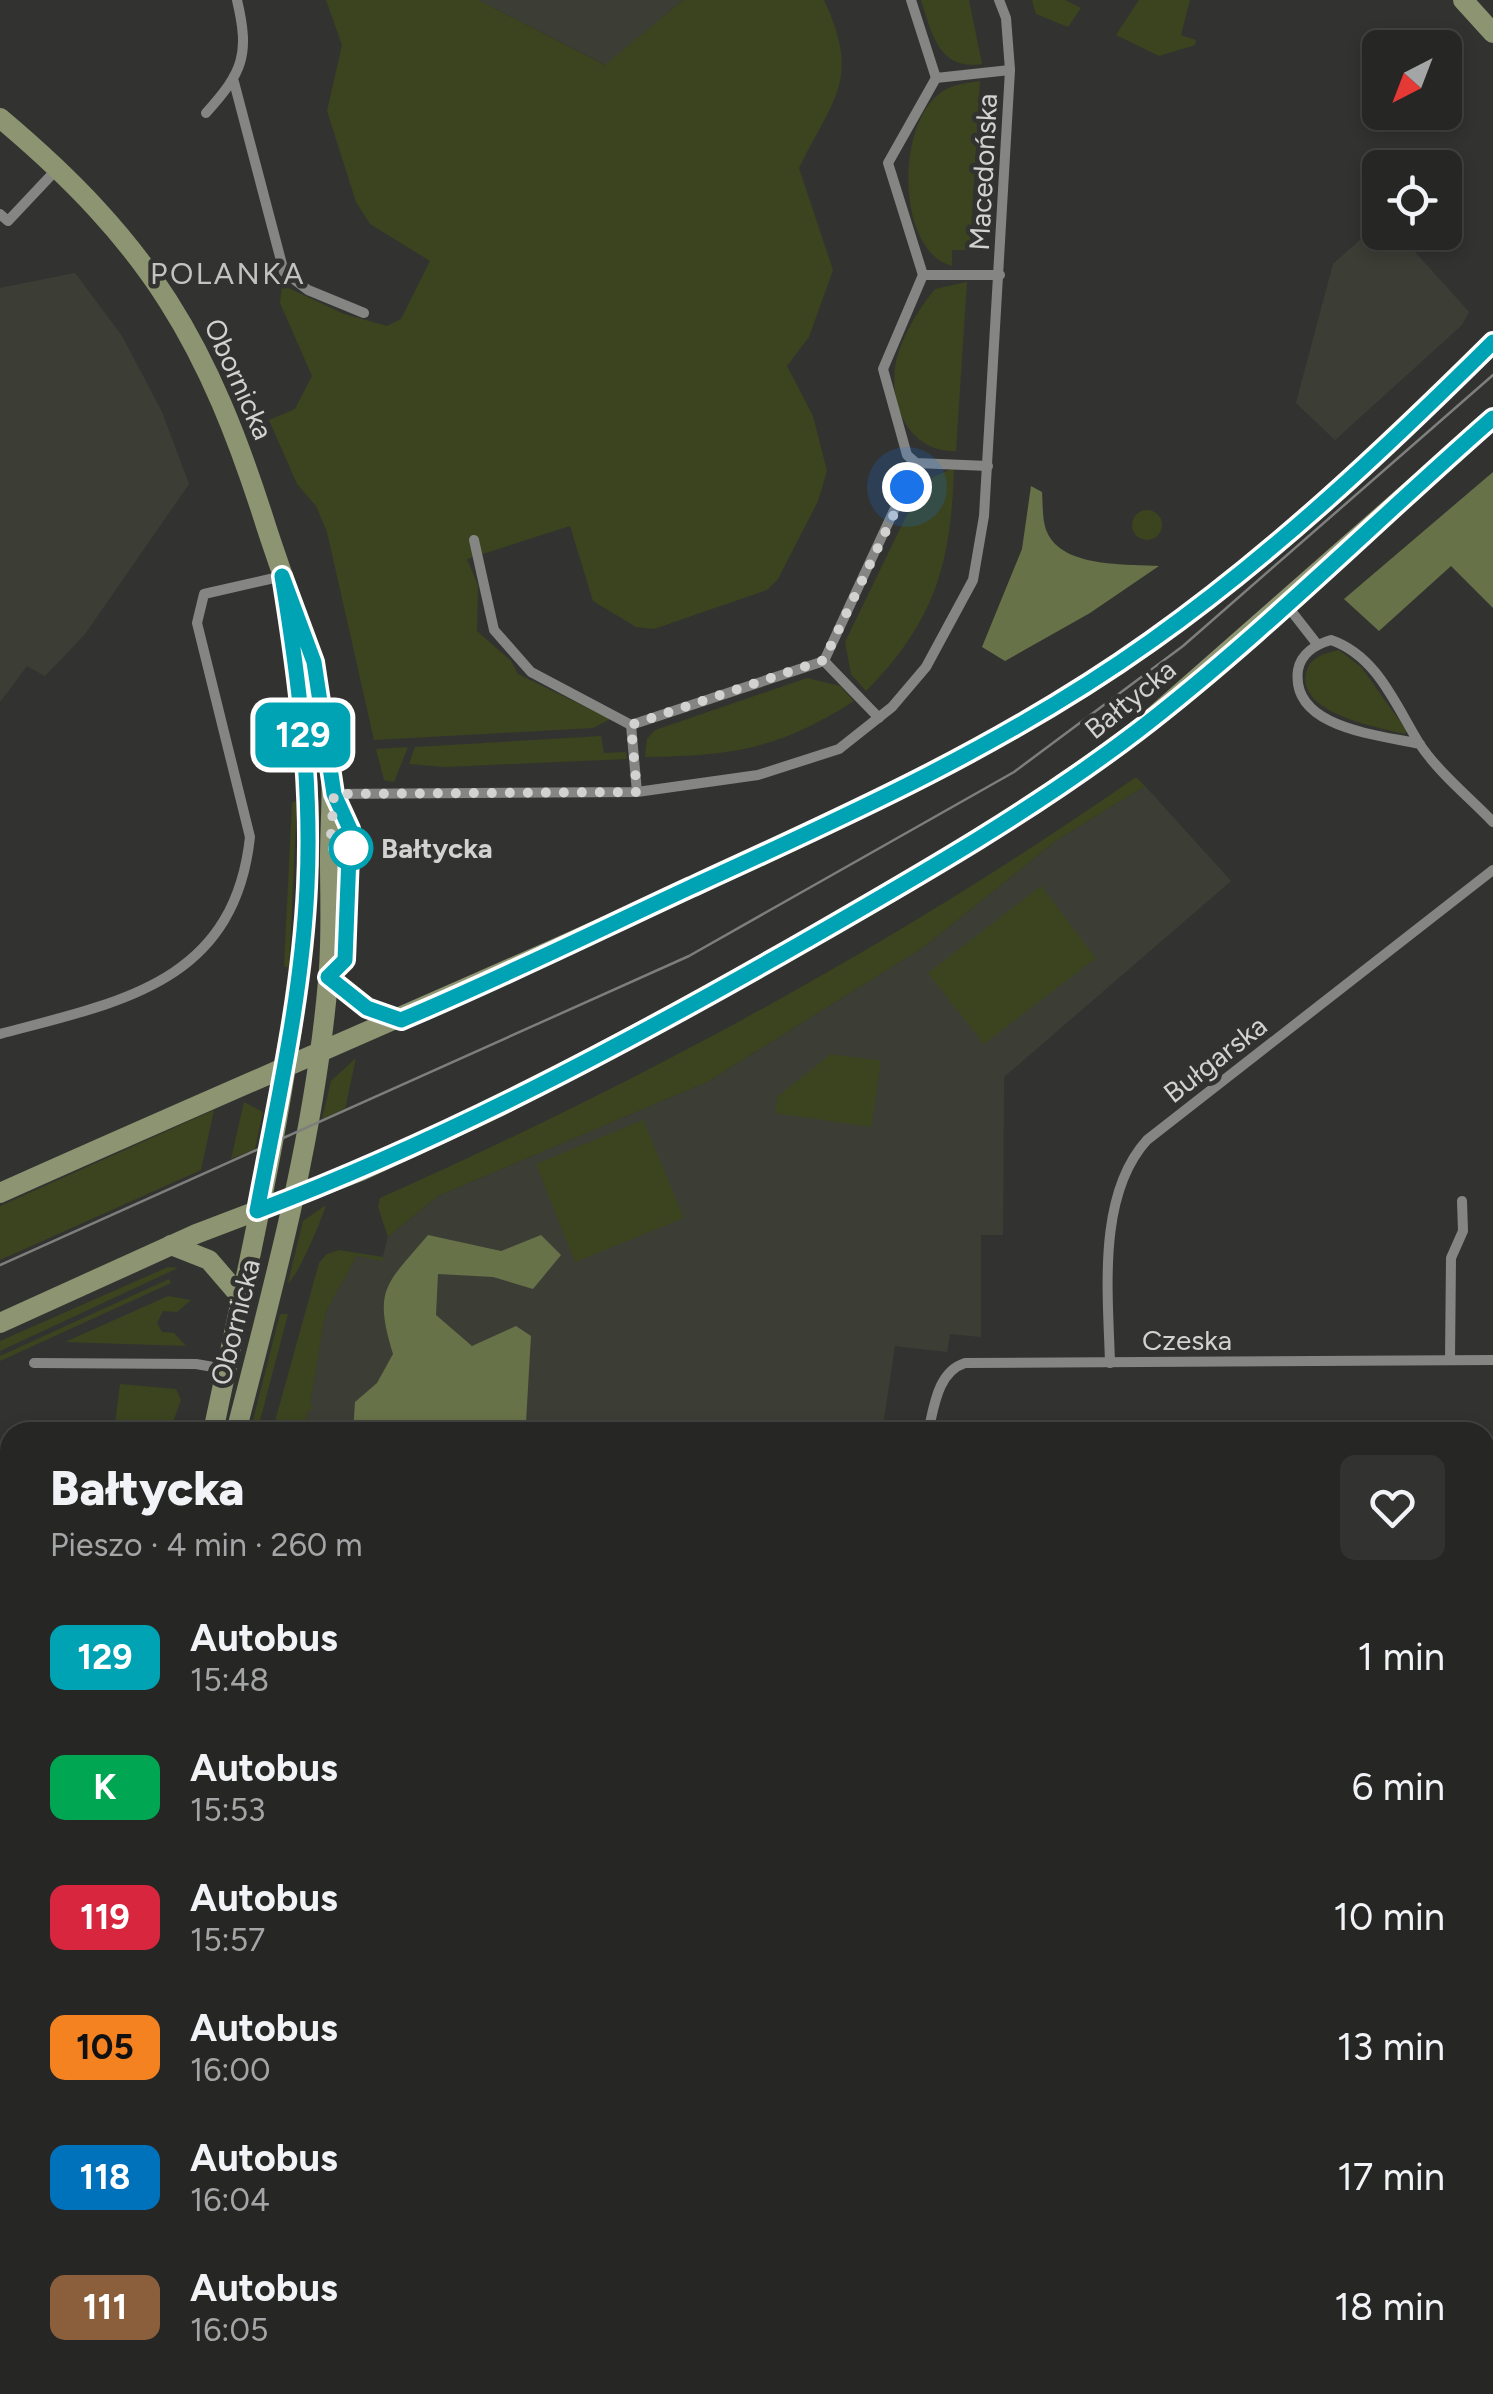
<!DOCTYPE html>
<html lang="pl">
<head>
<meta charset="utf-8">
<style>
  body { margin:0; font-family:Figtree,sans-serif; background:#323231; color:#f1f3f6; height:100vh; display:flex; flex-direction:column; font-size:38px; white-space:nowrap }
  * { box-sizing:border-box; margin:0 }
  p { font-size:32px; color:#a4a5a6 }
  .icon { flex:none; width:55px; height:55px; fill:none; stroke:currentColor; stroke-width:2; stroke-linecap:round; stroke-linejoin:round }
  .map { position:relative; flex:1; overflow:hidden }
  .sheet { position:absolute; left:0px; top:1422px; width:1495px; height:972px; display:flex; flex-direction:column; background:#262624; border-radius:30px 30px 0 0; box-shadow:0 5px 15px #0003,0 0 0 2px #424341 }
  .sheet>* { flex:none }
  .badge { padding:0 20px; border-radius:15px; font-size:35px; line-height:65px }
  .needle { width:65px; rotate:222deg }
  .buttons { position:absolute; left:1362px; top:30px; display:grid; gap:20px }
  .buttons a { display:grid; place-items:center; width:100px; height:100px; border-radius:15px; background:#262624; box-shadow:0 5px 15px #0003,0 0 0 2px #424341; font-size:50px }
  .you { position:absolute; width:50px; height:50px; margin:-25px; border:8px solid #fff; border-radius:50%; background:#1a73e8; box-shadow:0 0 0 15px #1a73e833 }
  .map>.badge { position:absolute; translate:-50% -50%; box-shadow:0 0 0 5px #fff }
  .round { display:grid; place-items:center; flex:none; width:105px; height:105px; border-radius:15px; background:#323231 }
  .head { display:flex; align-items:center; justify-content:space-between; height:170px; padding:0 50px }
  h1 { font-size:48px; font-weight:800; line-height:75px }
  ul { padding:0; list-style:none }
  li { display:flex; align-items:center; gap:30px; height:130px; padding:0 50px }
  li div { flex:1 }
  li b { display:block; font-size:38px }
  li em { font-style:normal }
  li .badge { min-width:110px; font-weight:700; text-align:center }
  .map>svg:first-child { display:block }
</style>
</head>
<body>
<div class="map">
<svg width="1493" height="2394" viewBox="0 0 1493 2394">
  <rect width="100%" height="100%" fill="#323330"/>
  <!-- built -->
  <g fill="#3c3e36">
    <polygon points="478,0 683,0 606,65"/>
    <polygon points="1380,222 1380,232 1398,233 1469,312 1462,325 1335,440 1296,403 1333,264"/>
    <polygon points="75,273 122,336 162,412 189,484 85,634 45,676 27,666 0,702 0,288"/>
    <polygon points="1145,786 1231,881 1004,1077 1003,1235 981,1235 981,1337 950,1334 947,1352 895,1346 882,1432 304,1432 308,1410 313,1410 309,1403 326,1311 357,1256 382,1260 388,1237 438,1196 707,1082 924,947 1057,840"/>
    <polygon points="1493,2097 1493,2322 1485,2322 1485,2102"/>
  </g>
  <!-- green -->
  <g fill="#3b441e">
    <path d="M 326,0 L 478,0 L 605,65 L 683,0 L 824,0 C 861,79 834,97 799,168 L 833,270 L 809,337 L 787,366 L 813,416 L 827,471 L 818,501 L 778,579 L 767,590 L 654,629 L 636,627 L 593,601 L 570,526 L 467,559 L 478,585 L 477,631 L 511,661 L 518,674 L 610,719 L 593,728 L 374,740 L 327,532 L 316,506 L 297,484 L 269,420 L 295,409 L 312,376 L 280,303 L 282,285 L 344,314 L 387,326 L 401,319 L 430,261 L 370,224 L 356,202 L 327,111 L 342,45 Z"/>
    <path d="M 921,0 L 969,0 L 982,64 C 939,71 932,34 921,0 Z"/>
    <polygon points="1032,0 1065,0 1081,8 1068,27 1036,14"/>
    <polygon points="1139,0 1190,0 1181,35 1196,40 1195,45 1159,56 1116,35"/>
    <path d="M 980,81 L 970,250 L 952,250 L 952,266 C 897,252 894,123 943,91 C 954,84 968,83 980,81 Z"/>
    <path d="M 967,282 L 956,451 C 905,453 884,394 899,351 C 906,330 921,306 935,289 Z"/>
    <path d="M 954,468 C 951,564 935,621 866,691 L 851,674 L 845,642 L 915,498 L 933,477 Z"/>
    <circle cx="1147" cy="525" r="15"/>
    <path d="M 1339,650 L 1361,667 L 1407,731 L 1404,734 C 1378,727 1293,713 1307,670 C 1312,656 1326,653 1339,650 Z"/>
    <path d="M 807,678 L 840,686 L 854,701 C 779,749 733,756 645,757 L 647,739 L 655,730 Z"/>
    <polygon points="601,736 604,753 626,752 627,759 444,767 409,764 415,747"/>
    <polygon points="408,747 394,782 384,780 376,749"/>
    <path d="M 1136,777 L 1145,786 L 1057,840 L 924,947 L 707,1082 L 438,1196 L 388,1237 L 378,1207 L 380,1198 C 643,1081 900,942 1136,777 Z"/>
    <polygon points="297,801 289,968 284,966 292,803"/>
    <polygon points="1041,886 1096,958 984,1044 928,973"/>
    <polygon points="831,1054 881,1061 871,1127 775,1113 778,1096"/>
    <polygon points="356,1058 345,1109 322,1119 331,1081"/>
    <polygon points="244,1102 263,1112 255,1149 231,1159"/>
    <polygon points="214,1110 201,1170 0,1260 0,1206"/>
    <polygon points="643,1120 684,1218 575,1262 536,1164"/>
    <path d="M 326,1205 C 322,1219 297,1278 288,1283 L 303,1221 Z"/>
    <polygon points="339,1250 383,1257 383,1261 357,1256 326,1311 310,1402 313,1410 308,1410 304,1432 272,1432 319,1263 327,1254"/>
    <polygon points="168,1267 178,1268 0,1351 0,1341"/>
    <polygon points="169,1279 171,1283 0,1361 0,1356"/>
    <polygon points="168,1296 191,1300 177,1312 163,1311 157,1323 162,1332 174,1333 186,1346 65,1342"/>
    <polygon points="280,1314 288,1314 257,1432 250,1432"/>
    <polygon points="120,1384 176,1389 181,1400 170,1430 115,1424"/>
    <polygon points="1485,1829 1493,1830 1493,1933 1485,1934"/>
    <polygon points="1485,2329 1493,2329 1493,2394 1463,2394 1464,2385 1485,2385"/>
    <polygon points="528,2385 615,2385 614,2394 520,2394"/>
    <polygon points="749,2385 886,2385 883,2391 900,2392 764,2394"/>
    <polygon points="1100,2385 1173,2385 1166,2394 1100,2394"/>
    <polygon points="1247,2385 1318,2385 1321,2394 1240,2394"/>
  </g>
  <!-- forest -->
  <g fill="#677248">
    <polygon points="1493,472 1493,608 1451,566 1379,631 1344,599"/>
    <path d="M 1031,486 L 1042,492 C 1043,504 1042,521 1047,532 C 1062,568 1128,564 1159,566 L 1090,613 L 1005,661 L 982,647 L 1022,549 Z"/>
    <path d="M 428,1235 L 501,1251 L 541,1235 L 561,1255 L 533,1289 L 493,1277 L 438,1274 L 436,1315 L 472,1346 L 516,1326 L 531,1336 L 526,1422 L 519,1432 L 353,1432 L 355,1402 L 377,1383 L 393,1354 C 373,1288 386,1285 428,1235 Z"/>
    <polygon points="10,2001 10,2109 0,2108 0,2002"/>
  </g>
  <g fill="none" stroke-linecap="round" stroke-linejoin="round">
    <!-- street -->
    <g stroke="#858683" stroke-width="10">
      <polyline points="911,0 936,78 1010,70"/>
      <polyline points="936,78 888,163 923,275 1000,275"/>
      <polyline points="234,82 284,272 308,290 364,313"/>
      <path d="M 206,113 C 243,72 250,55 237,0"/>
      <polyline points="0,214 8,221 57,169"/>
      <polyline points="923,275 883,369 907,455 916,463 988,466"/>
      <polyline points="474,540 494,630 531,672 631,725"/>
      <polyline points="1285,603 1317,644"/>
      <polyline points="879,718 824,661 916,463"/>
      <path d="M 1420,744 C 1381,735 1290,729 1298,670 C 1301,653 1317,644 1331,640 C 1377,656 1395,704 1419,743 C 1437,771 1470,798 1493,822"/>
      <polyline points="637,792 631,725 824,661"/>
      <polyline points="328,794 637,792 758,775 839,749 892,707 926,667 973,580 984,516 1010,70 1006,18 999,0"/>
      <path d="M 0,1034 C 119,1002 234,984 250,837 L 197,623 L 204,594 L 283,576"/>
      <polyline points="1450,1360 1451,1258 1463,1231 1462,1201"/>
      <polyline points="34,1363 196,1364 225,1369"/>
      <path d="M 1110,1363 C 1108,1292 1097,1195 1147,1140 L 1493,870"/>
      <path d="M 928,1432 C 934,1408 937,1372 965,1363 L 1493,1360"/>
      <polyline points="1485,1634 1493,1634"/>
      <polyline points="0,1777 10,1780"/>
      <polyline points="1485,1792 1493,1792"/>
      <polyline points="1485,2049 1493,2051"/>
      <polyline points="1351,2385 1355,2394"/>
      <polyline points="456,2394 465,2385"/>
      <polyline points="906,2394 912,2385"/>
    </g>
    <!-- secondary -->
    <g stroke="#8c9471" stroke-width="20">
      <polyline points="1463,0 1493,33"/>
      <path d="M 0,118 C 151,245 208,342 267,529 C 291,602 319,670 329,746 C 334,785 330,821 330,860 C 330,900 332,941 328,981 C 315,1134 274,1284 236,1432"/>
      <polyline points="329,977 367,1008 401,1020"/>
      <path d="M 0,1193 C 225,1092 452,996 677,894 C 840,819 1006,746 1153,640 C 1275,553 1386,447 1493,342"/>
      <polyline points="171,1245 209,1260 240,1296"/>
      <polyline points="0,1323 196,1234 361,1171 499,1107 715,992 895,890 1032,806 1137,731 1493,418"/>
      <path d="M 213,1432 C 250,1255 294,1073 307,891 C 313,801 303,708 289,618"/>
      <polyline points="0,2344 10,2317"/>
    </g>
    <!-- tram -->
    <polyline stroke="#7e7f7c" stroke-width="2.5" points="0,1265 689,956 1014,772 1183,646 1493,375"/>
  </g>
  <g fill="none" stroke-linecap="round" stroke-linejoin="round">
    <defs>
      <path id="line" d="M 1493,342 C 1386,448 1274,554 1151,641 C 1008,743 849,815 691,887 C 594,932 499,979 401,1020 L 367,1008 L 328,977 L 345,960 L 350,829 L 334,794 L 314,662 L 282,576 C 299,680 312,783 307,887 C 302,996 277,1104 257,1211 C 449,1138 627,1043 805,941 C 918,876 1032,811 1136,732 C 1261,636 1374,522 1493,418"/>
    </defs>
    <!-- line casing -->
    <use href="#line" stroke="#fff" stroke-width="22"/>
    <!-- line -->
    <use href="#line" stroke="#00a3b4" stroke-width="15"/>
    <!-- walk -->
    <polyline stroke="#d2d3d1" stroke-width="10" stroke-dasharray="0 18" points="351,848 330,849 334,794 637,792 631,725 824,660 907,487"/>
  </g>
  <!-- markers -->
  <circle fill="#fff" stroke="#00a3b4" stroke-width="5" cx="351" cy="848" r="20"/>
  <g text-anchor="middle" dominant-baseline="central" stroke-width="9" stroke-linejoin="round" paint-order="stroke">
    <!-- street labels -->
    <g font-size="28" fill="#d2d3d1" stroke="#323330">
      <text transform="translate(983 172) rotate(-87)">Macedońska</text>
      <text transform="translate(239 379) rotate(66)">Obornicka</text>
      <text transform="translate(1130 699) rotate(-39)">Bałtycka</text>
      <text transform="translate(1215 1059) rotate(-38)">Bułgarska</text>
      <text transform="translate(235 1322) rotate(-76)">Obornicka</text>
      <text x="1187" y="1340">Czeska</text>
    </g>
    <!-- stop labels -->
    <g font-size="28" font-weight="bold" fill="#d2d3d1" stroke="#323330" text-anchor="start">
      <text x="381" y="848">Bałtycka</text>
    </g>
    <!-- neighbourhood labels -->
    <g font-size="30" letter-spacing="2.5" fill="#c2c3bf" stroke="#323330">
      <text x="228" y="273">POLANKA</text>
    </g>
  </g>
</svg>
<div class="buttons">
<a><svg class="needle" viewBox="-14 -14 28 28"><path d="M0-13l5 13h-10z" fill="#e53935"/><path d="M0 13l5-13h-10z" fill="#a4a5a6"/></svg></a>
<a><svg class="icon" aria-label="locate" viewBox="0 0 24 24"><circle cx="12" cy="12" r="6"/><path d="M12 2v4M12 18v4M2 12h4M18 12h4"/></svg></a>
</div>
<div class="you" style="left:907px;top:487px"></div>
<b class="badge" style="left:303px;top:735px;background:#00a3b4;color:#fff">129</b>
<section class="sheet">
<div class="head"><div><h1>Bałtycka</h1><p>Pieszo · 4 min · 260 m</p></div><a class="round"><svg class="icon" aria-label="heart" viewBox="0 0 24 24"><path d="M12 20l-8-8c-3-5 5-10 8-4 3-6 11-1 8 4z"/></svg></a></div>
<ul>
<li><span class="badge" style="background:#00a3b4;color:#fff">129</span><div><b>Autobus</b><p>15:48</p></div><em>1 min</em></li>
<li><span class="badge" style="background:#00a651;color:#fff">K</span><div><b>Autobus</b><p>15:53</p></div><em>6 min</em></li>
<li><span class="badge" style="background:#d7263d;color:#fff">119</span><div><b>Autobus</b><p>15:57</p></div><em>10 min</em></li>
<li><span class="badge" style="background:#f58220;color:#111">105</span><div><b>Autobus</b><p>16:00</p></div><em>13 min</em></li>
<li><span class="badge" style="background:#0072bc;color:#fff">118</span><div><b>Autobus</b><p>16:04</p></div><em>17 min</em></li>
<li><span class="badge" style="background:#8b5e3c;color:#fff">111</span><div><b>Autobus</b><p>16:05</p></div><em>18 min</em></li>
</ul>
</section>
</div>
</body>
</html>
